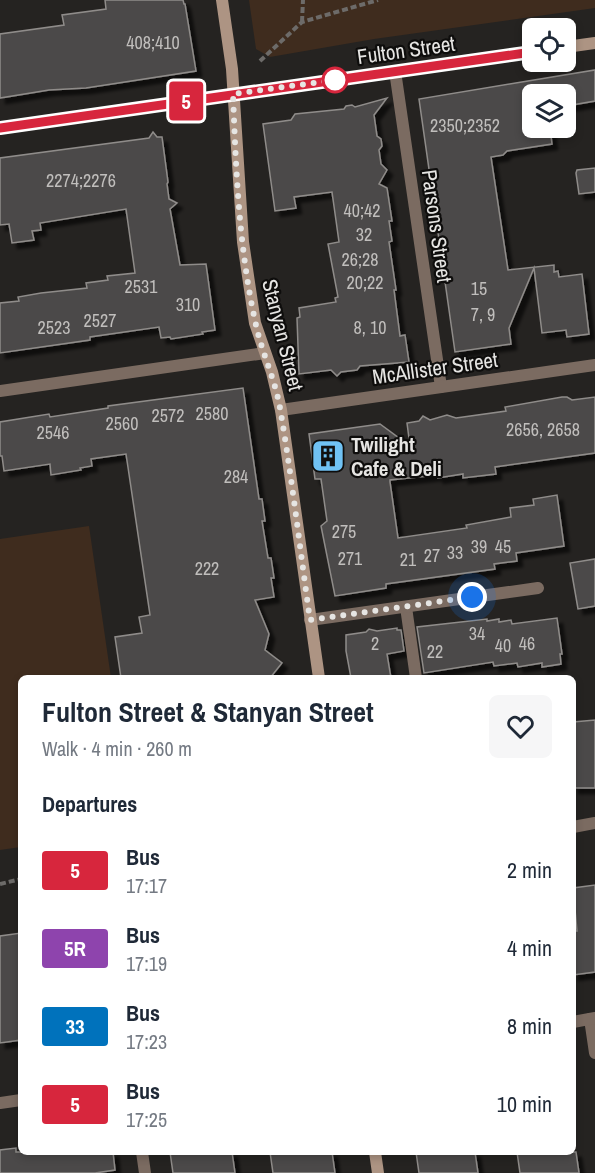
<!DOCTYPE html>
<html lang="en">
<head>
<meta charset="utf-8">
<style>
  body { margin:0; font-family:"Archivo Narrow",sans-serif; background:#f6f6f7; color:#1f2937; height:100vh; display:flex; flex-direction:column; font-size:22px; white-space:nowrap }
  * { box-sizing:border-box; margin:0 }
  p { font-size:20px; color:#747a83 }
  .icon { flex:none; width:33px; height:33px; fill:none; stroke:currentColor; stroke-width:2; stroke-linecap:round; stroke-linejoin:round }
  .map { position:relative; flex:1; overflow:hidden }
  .details { position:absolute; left:18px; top:675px; width:558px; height:480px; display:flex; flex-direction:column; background:#fff; border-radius:9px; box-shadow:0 3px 9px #0003 }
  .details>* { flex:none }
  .badge { padding:0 12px; border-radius:4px; font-size:21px; line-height:39px }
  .controls { position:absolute; left:522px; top:18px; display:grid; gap:12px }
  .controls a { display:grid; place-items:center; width:54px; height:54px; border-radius:9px; background:#fff; box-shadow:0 3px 9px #0003; font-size:30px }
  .you { position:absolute; width:30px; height:30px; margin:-15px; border:4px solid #fff; border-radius:50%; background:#1a73e8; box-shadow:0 0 0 9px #1a73e833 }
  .map>.badge { position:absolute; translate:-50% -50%; box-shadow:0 0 0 3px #fff }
  h2 { padding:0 24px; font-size:22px; line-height:54px }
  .round { display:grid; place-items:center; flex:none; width:63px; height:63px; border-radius:9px; background:#f6f6f7 }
  .headline { display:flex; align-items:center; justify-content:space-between; height:102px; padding:0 24px }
  h1 { font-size:28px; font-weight:700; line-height:45px }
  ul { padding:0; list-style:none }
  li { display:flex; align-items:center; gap:18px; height:78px; padding:0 24px }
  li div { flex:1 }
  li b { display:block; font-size:22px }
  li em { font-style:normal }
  li .badge { min-width:66px; font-weight:700; text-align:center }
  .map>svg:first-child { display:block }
</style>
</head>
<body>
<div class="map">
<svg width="595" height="1173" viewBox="0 0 595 1173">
  <defs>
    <filter id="shadow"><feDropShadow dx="5.5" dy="5.5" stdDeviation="1.5" flood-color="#0009"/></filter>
  </defs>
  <rect width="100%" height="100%" fill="#252321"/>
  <!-- green -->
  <g fill="#3f2c1e">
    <polygon points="249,0 595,0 595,8 374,39 270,57 256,49"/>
    <polygon points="89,526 111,678 21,678 21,847 0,850 0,539"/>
  </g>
  <!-- building -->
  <g fill="#4c4a48" stroke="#8f8c8a" stroke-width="1.5" filter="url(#shadow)">
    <polygon points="105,0 183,0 184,4 185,4 196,71 86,88 49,90 0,98 0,34 64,25 62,15 106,9"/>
    <polygon points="595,70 595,101 566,106 566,94 532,94 532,128 550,128 552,144 507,151 503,155 491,157 508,270 554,265 554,272 558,271 559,277 582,274 589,334 567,337 566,330 542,333 534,268 509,328 511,344 455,352 419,99"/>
    <polygon points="387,98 374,115 377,136 381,139 382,146 379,150 381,164 387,170 379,184 387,188 392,221 389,221 392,241 389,242 396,290 394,290 400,336 405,335 409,362 360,366 357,370 341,372 337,376 331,370 299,374 297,318 300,317 299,308 336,302 335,298 338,297 328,244 339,242 332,192 294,197 296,208 275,211 263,124 291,120 295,114 344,109 346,106 352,105 355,107"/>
    <polygon points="153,132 157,137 162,137 168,182 167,184 169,199 177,203 170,209 180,265 206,264 215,330 202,332 203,334 171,339 170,337 161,338 159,327 90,337 90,340 0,353 0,303 19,301 18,297 41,293 87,288 86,283 108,280 107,276 135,273 126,209 40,223 41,230 32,231 34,240 12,243 9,224 0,225 0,158 149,138"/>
    <polygon points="595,168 595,192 579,194 576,173 577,170"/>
    <polygon points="243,388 259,499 262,499 265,521 262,521 268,558 271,558 274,578 271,578 274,597 255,600 269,634 265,650 282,663 270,678 121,678 115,637 142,633 139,617 150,615 126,454 91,459 92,466 80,468 81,470 51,475 50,464 4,471 2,456 0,456 0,422 49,414 50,417 108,408 108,406"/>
    <polygon points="562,397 567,397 572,400 595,397 595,453 495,467 496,474 463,478 463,474 438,478 437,475 390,480 390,482 398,538 467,528 466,525 511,517 510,508 534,505 533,499 557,495 564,546 516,553 517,561 494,564 495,569 386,584 386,588 335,596 321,526 327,521 321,479 315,479 309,434 380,424 410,446 407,423 419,421 423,416 430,420 447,415 456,418 506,411 505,407"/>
    <polygon points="595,559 595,606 578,609 570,563"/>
    <polygon points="557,618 562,654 560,654 561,664 542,667 542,663 518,667 517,663 494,666 493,662 424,673 417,627 487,619 487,621 499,619 499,622 511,620 512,624"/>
    <polygon points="397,628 397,630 401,630 404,651 387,654 391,678 351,678 346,651 346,635 366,632 369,629 377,631"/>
    <polygon points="595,720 595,788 573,788 573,722"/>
    <polygon points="595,885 595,972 573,975 573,931 577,931 573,888"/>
    <polygon points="21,933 21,1040 0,1043 0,936"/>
    <polygon points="16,1148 16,1152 113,1152 115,1170 95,1173 0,1173 0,1150"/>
    <polygon points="170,1152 232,1152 235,1173 173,1173"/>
    <polygon points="270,1152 332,1152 335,1173 273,1173"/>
    <polygon points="416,1152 475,1152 478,1173 419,1173"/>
    <polygon points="517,1152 576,1152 579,1173 520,1173"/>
  </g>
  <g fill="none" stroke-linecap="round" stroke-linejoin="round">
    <!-- path -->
    <g stroke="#6d6b69" stroke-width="4" stroke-dasharray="6 3" stroke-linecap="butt">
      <polyline points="302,22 303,0"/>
      <polyline points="260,61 302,22 378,0"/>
      <polyline points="0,884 21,879"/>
    </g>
    <!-- service -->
    <polyline stroke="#7b6b61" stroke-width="12" points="406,607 416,678"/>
    <!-- minor -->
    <g stroke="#7b6b61" stroke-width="12">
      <polyline points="395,71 441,387"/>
      <polyline points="0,391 265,353"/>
      <polyline points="281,410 595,365"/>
      <polyline points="310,620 538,588"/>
      <polyline points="573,827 595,823"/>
      <polyline points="590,1019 595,1053"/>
      <polyline points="142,1152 145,1173"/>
    </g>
    <!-- tertiary -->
    <g stroke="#7b6b61" stroke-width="12">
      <polyline points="573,1022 595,1018"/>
      <polyline points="0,1103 21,1100"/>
    </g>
    <!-- secondary -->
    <g stroke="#ad9483" stroke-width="12">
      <polyline points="222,0 232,69 243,242 255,323 272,372 281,410 319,678"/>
      <polyline points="566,47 595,43"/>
      <polyline points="0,128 532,52"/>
      <polyline points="375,1152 378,1173"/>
    </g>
  </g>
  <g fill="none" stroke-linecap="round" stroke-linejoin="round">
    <defs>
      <polyline id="line" points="0,128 532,52"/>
    </defs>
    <!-- line casing -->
    <use href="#line" stroke="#fff" stroke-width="14"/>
    <!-- line -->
    <use href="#line" stroke="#d7263d" stroke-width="9"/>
    <!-- walk -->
    <path stroke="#e6e5e3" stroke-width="6" stroke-dasharray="0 10.8" d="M 335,80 L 233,94 C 236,171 239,250 256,325 C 262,353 275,379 280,408 C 292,478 300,549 310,620 L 472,597"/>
  </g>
  <!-- icons -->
  <defs>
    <symbol id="building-square" viewBox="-11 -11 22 22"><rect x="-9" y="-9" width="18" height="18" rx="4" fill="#70c2f4" stroke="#0e0d0c"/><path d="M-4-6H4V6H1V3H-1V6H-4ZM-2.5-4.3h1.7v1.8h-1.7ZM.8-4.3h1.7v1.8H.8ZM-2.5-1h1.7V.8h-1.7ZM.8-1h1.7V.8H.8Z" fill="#111"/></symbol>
  </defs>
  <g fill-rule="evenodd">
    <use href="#building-square" x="309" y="437" width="38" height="38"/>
  </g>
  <!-- markers -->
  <circle fill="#fff" stroke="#d7263d" stroke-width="3" cx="335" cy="80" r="12"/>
  <g text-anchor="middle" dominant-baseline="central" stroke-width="4.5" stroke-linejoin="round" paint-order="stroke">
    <!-- number labels -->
    <g font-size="18" fill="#c0bebc">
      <text x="153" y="42">408;410</text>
      <text x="465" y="125">2350;2352</text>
      <text x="81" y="180">2274;2276</text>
      <text x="362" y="210">40;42</text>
      <text x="364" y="234">32</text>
      <text x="360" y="259">26;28</text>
      <text x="365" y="282">20;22</text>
      <text x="141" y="286">2531</text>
      <text x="479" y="288">15</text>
      <text x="188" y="304">310</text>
      <text x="483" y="314">7, 9</text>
      <text x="100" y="320">2527</text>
      <text x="54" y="327">2523</text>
      <text x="370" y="327">8, 10</text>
      <text x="212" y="413">2580</text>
      <text x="168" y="415">2572</text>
      <text x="122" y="423">2560</text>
      <text x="543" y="429">2656, 2658</text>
      <text x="53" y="432">2546</text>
      <text x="236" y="476">284</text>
      <text x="344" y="531">275</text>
      <text x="479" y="546">39</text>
      <text x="503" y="546">45</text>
      <text x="455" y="552">33</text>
      <text x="432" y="555">27</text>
      <text x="350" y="558">271</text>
      <text x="408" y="559">21</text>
      <text x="207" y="568">222</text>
      <text x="477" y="633">34</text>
      <text x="375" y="643">2</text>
      <text x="527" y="643">46</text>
      <text x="503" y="645">40</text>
      <text x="435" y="651">22</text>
    </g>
    <!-- street labels -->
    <g font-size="21" fill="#e6e5e3" stroke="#0e0d0c">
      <text transform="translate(406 50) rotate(-8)">Fulton Street</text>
      <text transform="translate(437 226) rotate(82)">Parsons Street</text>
      <text transform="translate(283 335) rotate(76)">Stanyan Street</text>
      <text transform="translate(435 368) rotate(-8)">McAllister Street</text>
    </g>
    <!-- poi labels -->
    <g font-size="21" font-weight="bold" fill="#e6e5e3" stroke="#0e0d0c" text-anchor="start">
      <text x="351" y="444">Twilight<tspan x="351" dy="24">Cafe &amp; Deli</tspan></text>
    </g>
  </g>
</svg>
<div class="controls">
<a><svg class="icon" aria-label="locate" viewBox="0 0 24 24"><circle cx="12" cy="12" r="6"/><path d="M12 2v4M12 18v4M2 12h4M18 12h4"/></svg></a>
<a><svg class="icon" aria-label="layers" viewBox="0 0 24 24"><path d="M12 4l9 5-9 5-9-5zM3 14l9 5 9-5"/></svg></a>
</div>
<div class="you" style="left:472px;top:597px"></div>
<b class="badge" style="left:186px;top:101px;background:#d7263d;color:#fff">5</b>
<section class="details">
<div class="headline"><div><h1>Fulton Street &amp; Stanyan Street</h1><p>Walk · 4 min · 260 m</p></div><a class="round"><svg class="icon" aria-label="heart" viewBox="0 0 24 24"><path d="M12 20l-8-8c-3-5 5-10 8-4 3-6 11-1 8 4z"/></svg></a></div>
<h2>Departures</h2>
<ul>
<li><span class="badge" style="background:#d7263d;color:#fff">5</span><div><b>Bus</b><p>17:17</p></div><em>2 min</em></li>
<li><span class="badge" style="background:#8e44ad;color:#fff">5R</span><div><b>Bus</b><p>17:19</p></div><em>4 min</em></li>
<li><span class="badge" style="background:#0072bc;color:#fff">33</span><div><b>Bus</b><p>17:23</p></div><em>8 min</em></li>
<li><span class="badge" style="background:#d7263d;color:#fff">5</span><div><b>Bus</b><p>17:25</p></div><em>10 min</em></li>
</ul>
</section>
</div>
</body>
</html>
